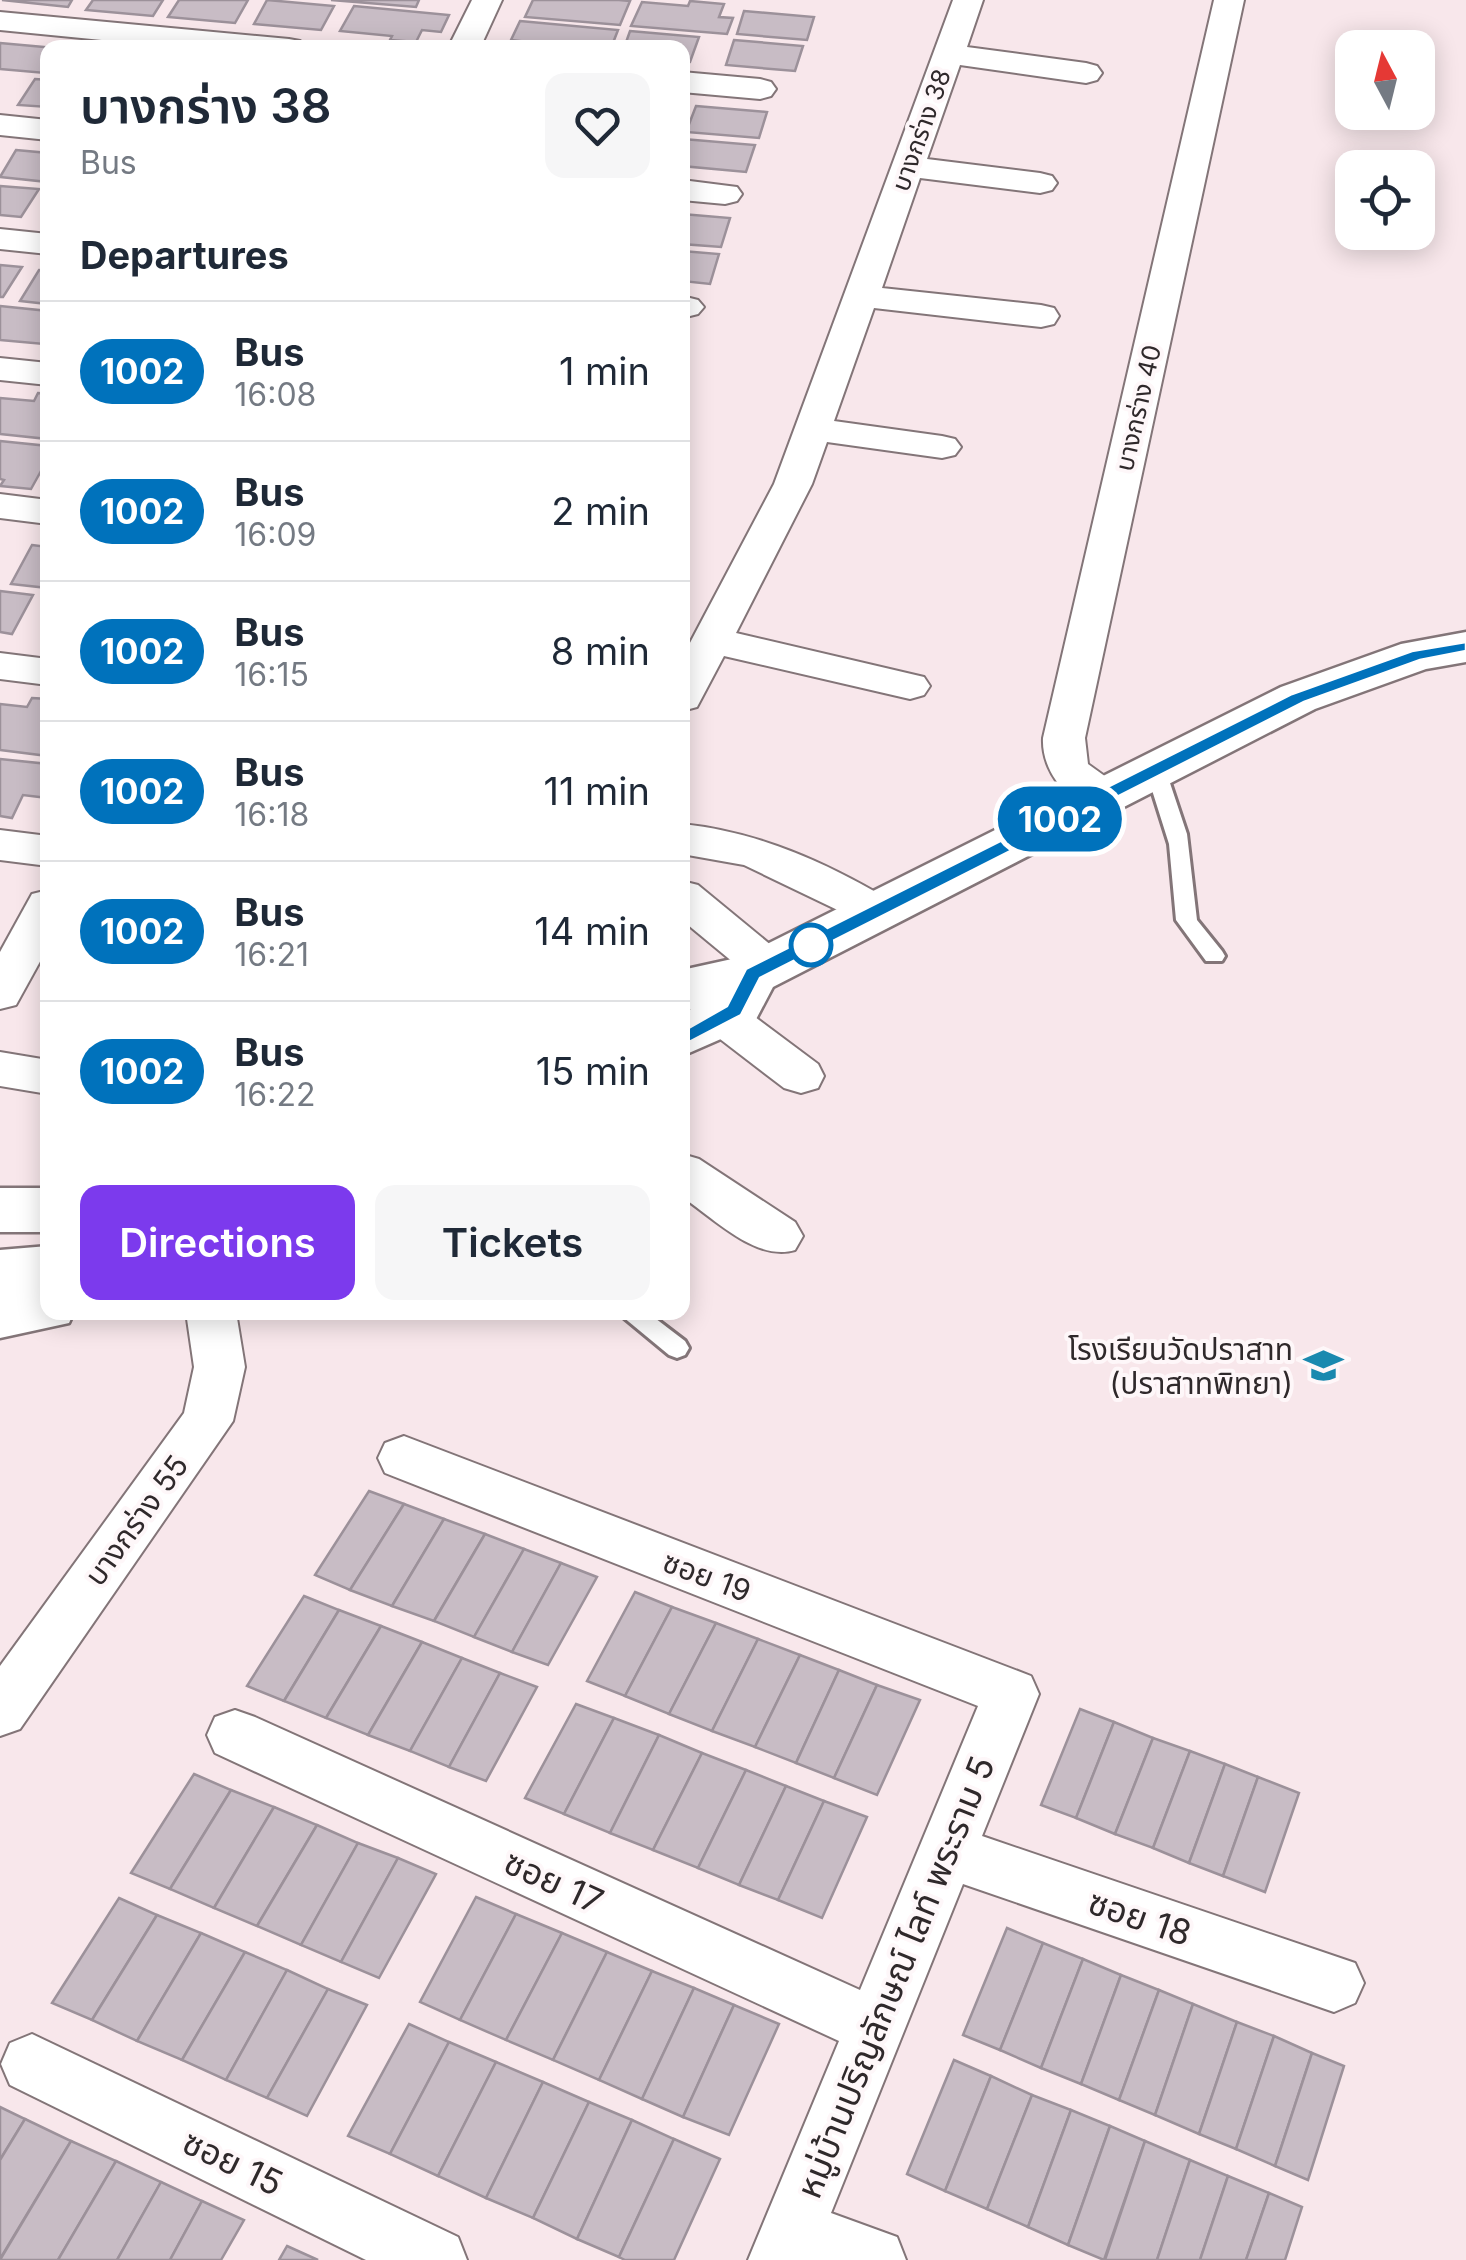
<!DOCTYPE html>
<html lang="en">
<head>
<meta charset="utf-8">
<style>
  body { margin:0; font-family:Inter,"Noto Sans Thai",sans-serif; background:#f6f6f7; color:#1f2937; height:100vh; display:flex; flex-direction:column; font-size:38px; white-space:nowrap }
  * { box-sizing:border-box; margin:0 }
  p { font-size:32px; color:#747a83 }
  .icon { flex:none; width:55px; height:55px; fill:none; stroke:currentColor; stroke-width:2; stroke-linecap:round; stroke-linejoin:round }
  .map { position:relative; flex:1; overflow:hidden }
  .sheet { position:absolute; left:40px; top:40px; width:650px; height:1280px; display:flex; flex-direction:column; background:#fff; border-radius:20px; box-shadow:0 5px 25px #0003 }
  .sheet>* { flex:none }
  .badge { padding:0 20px; border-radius:32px; font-size:35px; line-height:65px }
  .needle { width:65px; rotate:353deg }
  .buttons { position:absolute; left:1335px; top:30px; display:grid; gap:20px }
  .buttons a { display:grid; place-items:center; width:100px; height:100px; border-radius:20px; background:#fff; box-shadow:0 5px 25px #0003; font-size:50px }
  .map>.badge { position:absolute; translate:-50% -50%; box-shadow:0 0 0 5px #fff }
  h2 { padding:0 40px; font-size:38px; line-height:90px }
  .round { display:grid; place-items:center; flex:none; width:105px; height:105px; border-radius:20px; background:#f6f6f7 }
  .head { display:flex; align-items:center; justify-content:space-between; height:170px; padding:0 40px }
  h1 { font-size:48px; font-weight:600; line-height:75px }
  .button { display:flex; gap:20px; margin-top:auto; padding:20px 40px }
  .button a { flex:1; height:115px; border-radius:20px; background:#7c3aed; color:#fff; font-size:40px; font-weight:600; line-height:115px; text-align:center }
  .button a+a { background:#f6f6f7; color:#1f2937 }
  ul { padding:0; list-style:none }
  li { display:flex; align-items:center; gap:30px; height:140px; padding:0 40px; border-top:2px solid #e0e1e3 }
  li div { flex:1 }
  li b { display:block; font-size:38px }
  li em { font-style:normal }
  li .badge { min-width:110px; font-weight:700; text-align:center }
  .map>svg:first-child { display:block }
</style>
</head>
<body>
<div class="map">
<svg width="1466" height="2260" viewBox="0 0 1466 2260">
  <rect width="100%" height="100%" fill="#f8e7eb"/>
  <!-- building -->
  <g fill="#c8bcc5" stroke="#9c919a" stroke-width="2.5">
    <polygon points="2,0 72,0 68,7"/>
    <polygon points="93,0 163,0 153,16 86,10"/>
    <polygon points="179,0 248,0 235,23 168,17"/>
    <polygon points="267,0 334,6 321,30 254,24"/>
    <polygon points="331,0 419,0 416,7"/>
    <polygon points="533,0 619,0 630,1 620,25 525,17"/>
    <polygon points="690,1 724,4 719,17 733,18 727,34 631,26 642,2 688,6"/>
    <polygon points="354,6 449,15 441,32 422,30 416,42 390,40 392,36 340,31"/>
    <polygon points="744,11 814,17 807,40 737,34"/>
    <polygon points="520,21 618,30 611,48 525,48 528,42 511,40"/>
    <polygon points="630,31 699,37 690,62 682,61 682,48 624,48"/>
    <polygon points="734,40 803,46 795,71 726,65"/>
    <polygon points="0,43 55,48 48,48 45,73 0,69"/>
    <polygon points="35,79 48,80 48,107 18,105"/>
    <polygon points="696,106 767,112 759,138 686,132"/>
    <polygon points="683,139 755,145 746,172 682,166"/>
    <polygon points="16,150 48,153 48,182 0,177"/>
    <polygon points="0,186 39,189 21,217 0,215"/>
    <polygon points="682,214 730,218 721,247 682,244"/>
    <polygon points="682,251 719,254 710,284 682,281"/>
    <polygon points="0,265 22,267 3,297 0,297"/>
    <polygon points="39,270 48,271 48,304 20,301"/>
    <polygon points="0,306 48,311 48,337 44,344 0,340"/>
    <polygon points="38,393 48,394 48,439 0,434 0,398 34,401"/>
    <polygon points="0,441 48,446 48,472 41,471 31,489 0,486 4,480 0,479"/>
    <polygon points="32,545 48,547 48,588 11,584"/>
    <polygon points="0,591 33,595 12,634 0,632"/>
    <polygon points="32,698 48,699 48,756 0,750 0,704 27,707"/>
    <polygon points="0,759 48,764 48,798 23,795 12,818 0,816"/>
    <polygon points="369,1491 404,1504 350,1590 315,1575"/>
    <polygon points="404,1504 444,1519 392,1606 350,1590"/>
    <polygon points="444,1519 485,1534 434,1621 392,1606"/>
    <polygon points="485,1534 524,1549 474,1637 434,1621"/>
    <polygon points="524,1549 561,1563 512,1652 474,1637"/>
    <polygon points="561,1563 597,1577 548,1665 512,1652"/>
    <polygon points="635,1592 672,1607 625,1696 587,1681"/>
    <polygon points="304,1596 339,1610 284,1701 247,1686"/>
    <polygon points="672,1607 716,1623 669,1714 625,1696"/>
    <polygon points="339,1610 381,1626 326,1718 284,1701"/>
    <polygon points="716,1623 758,1639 712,1731 669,1714"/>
    <polygon points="381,1626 422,1642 368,1735 326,1718"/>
    <polygon points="758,1639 800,1655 755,1747 712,1731"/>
    <polygon points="422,1642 462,1658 410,1751 368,1735"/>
    <polygon points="800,1655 839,1670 796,1763 755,1747"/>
    <polygon points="462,1658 500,1673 449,1767 410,1751"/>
    <polygon points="839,1670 877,1685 834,1778 796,1763"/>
    <polygon points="500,1673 537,1687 486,1781 449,1767"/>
    <polygon points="877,1685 920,1700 877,1795 834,1778"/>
    <polygon points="576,1704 614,1718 564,1814 525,1798"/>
    <polygon points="1080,1709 1114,1722 1076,1818 1041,1805"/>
    <polygon points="614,1718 659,1735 610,1833 564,1814"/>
    <polygon points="1114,1722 1153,1738 1115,1834 1076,1818"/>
    <polygon points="659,1735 702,1753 653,1850 610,1833"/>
    <polygon points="1153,1738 1190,1751 1153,1848 1115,1834"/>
    <polygon points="1190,1751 1225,1764 1189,1863 1153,1848"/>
    <polygon points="702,1753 746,1770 698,1868 653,1850"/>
    <polygon points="1225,1764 1258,1777 1223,1876 1189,1863"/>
    <polygon points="746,1770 786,1786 739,1885 698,1868"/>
    <polygon points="194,1774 231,1790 170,1889 131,1873"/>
    <polygon points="1258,1777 1299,1793 1265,1892 1223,1876"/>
    <polygon points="786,1786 824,1801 778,1900 739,1885"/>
    <polygon points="231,1790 274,1807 214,1908 170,1889"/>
    <polygon points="824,1801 867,1817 822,1918 778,1900"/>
    <polygon points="274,1807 317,1825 257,1926 214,1908"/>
    <polygon points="317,1825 358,1843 301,1945 257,1926"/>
    <polygon points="358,1843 398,1858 341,1962 301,1945"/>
    <polygon points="398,1858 436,1874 379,1978 341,1962"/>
    <polygon points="476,1897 516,1914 460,2020 420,2002"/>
    <polygon points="119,1898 157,1915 92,2020 52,2003"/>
    <polygon points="516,1914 562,1933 506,2040 460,2020"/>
    <polygon points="157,1915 201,1933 137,2041 92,2020"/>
    <polygon points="1007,1928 1043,1943 1000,2050 963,2035"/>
    <polygon points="201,1933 245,1952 182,2060 137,2041"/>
    <polygon points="562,1933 607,1952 553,2060 506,2040"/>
    <polygon points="1043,1943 1083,1959 1041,2068 1000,2050"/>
    <polygon points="245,1952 287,1970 226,2080 182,2060"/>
    <polygon points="607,1952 652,1971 599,2080 553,2060"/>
    <polygon points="1083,1959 1121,1975 1081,2084 1041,2068"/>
    <polygon points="287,1970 328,1989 267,2098 226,2080"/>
    <polygon points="652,1971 694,1988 642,2099 599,2080"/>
    <polygon points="1121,1975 1159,1990 1119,2100 1081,2084"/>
    <polygon points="694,1988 734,2005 683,2117 642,2099"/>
    <polygon points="328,1989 367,2005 307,2116 267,2098"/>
    <polygon points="1159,1990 1193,2004 1155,2115 1119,2100"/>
    <polygon points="1193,2004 1237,2022 1199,2134 1155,2115"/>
    <polygon points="734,2005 779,2024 729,2135 683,2117"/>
    <polygon points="1237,2022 1274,2036 1236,2149 1199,2134"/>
    <polygon points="409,2024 449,2042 390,2154 348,2136"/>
    <polygon points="1274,2036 1312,2053 1275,2166 1236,2149"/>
    <polygon points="449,2042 496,2062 438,2176 390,2154"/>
    <polygon points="1312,2053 1344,2066 1308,2180 1275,2166"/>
    <polygon points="954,2060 991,2076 945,2191 907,2174"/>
    <polygon points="496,2062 543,2082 486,2198 438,2176"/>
    <polygon points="991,2076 1032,2095 987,2209 945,2191"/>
    <polygon points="543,2082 589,2102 533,2218 486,2198"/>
    <polygon points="1032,2095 1071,2110 1028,2227 987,2209"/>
    <polygon points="589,2102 632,2120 577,2239 533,2218"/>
    <polygon points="0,2107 25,2119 0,2160"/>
    <polygon points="1071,2110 1110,2126 1068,2245 1028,2227"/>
    <polygon points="25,2119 71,2141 0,2259 0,2160"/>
    <polygon points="632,2120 674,2139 619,2257 577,2239"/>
    <polygon points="1110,2126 1145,2141 1104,2260 1068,2245"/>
    <polygon points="674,2139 720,2159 674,2260 625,2260 619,2257"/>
    <polygon points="71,2141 116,2161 58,2260 0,2260"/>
    <polygon points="1145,2141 1190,2160 1157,2260 1105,2260"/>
    <polygon points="1190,2160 1228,2176 1200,2260 1157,2260"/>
    <polygon points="116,2161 161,2182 117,2260 58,2260"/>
    <polygon points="1228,2176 1269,2193 1246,2260 1200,2260"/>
    <polygon points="161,2182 202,2201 170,2260 117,2260"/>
    <polygon points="1269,2193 1302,2207 1285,2260 1246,2260"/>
    <polygon points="202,2201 244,2220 221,2260 170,2260"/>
    <polygon points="287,2246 318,2260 279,2260"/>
  </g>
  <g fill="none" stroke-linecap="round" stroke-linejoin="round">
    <defs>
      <g id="lane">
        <polygon points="1156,764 1166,771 1187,834 1197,920 1222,951 1225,956 1222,961 1206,961 1176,920 1169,844 1146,771"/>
        <polygon points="617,1312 647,1312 685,1341 689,1348 685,1355 677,1358 669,1355"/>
      </g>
      <g id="street">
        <polygon points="472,0 502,0 480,48 448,48"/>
        <polygon points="953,0 983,0 967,47 1086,63 1097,66 1102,73 1097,80 1086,83 960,65 927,159 1040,173 1052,176 1057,183 1052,190 1040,193 920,178 882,288 1041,305 1054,308 1059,316 1054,324 1041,327 874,308 834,421 942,436 955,439 961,447 955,455 942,458 827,442 812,484 736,633 924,677 930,686 924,695 910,699 724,656 697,707 682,711 682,658 774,484"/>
        <path d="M 1214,0 L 1244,0 L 1085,738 L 1088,764 L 1120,787 L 1126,797 L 1120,807 C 1080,818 1041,778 1043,738 Z"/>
        <polygon points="0,12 289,39 300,41 304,48 183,48 0,30"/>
        <polygon points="682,72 760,79 771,82 776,89 771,96 760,99 682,92"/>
        <polygon points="0,115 48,120 48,140 0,135"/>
        <polygon points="682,180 737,187 742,194 737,201 725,204 682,200"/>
        <polygon points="0,229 48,234 48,254 0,249"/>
        <polygon points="682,296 698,300 704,307 698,314 682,318"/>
        <polygon points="0,358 48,363 48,385 0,380"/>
        <polygon points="0,494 48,500 48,524 0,518"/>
        <polygon points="0,653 48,659 48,685 0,679"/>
        <path d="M 682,824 C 759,832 825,862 891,901 L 897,912 L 891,923 L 875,928 L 744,865 L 682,854 Z"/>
        <polygon points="0,830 48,836 48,866 0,860"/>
        <polygon points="682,881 698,885 783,955 790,966 783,977 767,982 751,977 682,920"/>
        <polygon points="48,890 48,947 16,1005 0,1009 0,952 32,894"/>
        <polygon points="723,1000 739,1005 818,1064 824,1076 818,1088 801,1093 784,1088 707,1029 700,1017 707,1005"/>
        <polygon points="0,1052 48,1060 48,1094 0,1086"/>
        <path d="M 682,1154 L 699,1159 L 795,1222 L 803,1236 L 795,1250 C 756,1262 714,1218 682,1197 Z"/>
        <polygon points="186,1312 236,1312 245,1367 233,1421 20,1729 0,1736 0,1666 184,1413 194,1367"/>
        <polygon points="404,1436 1031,1676 1039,1694 982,1836 1355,1963 1364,1983 1355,2003 1334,2012 963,1884 831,2213 897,2237 906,2260 748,2260 839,2041 215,1753 207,1735 215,1717 235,1710 255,1717 860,1990 978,1706 385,1473 378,1458 385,1443"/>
        <polygon points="32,2034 458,2237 467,2260 366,2260 10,2085 1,2064 10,2043"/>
      </g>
      <g id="secondary">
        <polygon points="1466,632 1466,662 1426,669 1315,709 773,987 753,1025 682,1056 682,1014 691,1009 682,1012 682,970 741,957 1281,687 1401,644"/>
        <rect x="0" y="1188" width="48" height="44"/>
        <polygon points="48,1246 48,1312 74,1312 69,1323 0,1338 0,1250"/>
      </g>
    </defs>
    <!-- lane casing -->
    <use href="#lane" stroke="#837578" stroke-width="6"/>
    <!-- street casing -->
    <use href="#street" stroke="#837578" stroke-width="4"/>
    <!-- secondary casing -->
    <use href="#secondary" stroke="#837578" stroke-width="5"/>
    <!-- lane -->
    <use href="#lane" fill="#fff" fill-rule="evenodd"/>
    <!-- street -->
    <use href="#street" fill="#fff" fill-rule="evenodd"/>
    <!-- secondary -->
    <use href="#secondary" fill="#fff" fill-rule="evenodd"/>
  </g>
  <!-- line -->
  <polygon fill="#0072bc" stroke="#fff" stroke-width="2.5" points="1466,642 1466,651 1420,660 1304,702 760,978 741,1015 689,1042 676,1042 673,1037 727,1006 746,969 1292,694 1412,651"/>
  <!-- icons -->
  <defs>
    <symbol id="school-bare" viewBox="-9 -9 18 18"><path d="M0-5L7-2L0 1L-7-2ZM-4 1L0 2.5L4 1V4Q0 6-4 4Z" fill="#1a89af" stroke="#fef7f9" stroke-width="2.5" paint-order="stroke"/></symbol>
  </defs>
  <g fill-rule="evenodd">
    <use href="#school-bare" x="1296" y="1338" width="55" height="55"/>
  </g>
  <!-- markers -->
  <circle fill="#fff" stroke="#0072bc" stroke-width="5" cx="811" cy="945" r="20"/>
  <g text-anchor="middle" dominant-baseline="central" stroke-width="8" stroke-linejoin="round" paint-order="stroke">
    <!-- far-street labels -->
    <g font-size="25" fill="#2f292b" stroke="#fef7f9">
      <text transform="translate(921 130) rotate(-70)">บางกร่าง 38</text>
      <text transform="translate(1138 408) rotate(-77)">บางกร่าง 40</text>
    </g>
    <!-- poi labels -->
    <g font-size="30" fill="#2f292b" stroke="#fef7f9" text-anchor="end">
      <text x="1293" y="1349">โรงเรียนวัดปราสาท<tspan x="1293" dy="34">(ปราสาทพิทยา)</tspan></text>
    </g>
    <!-- street labels -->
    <g font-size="30" fill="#2f292b" stroke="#fef7f9">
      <text transform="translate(136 1520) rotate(-54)">บางกร่าง 55</text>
      <text transform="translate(707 1576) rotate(21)">ซอย 19</text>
    </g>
    <!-- near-street labels -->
    <g font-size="35" fill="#2f292b" stroke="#fef7f9">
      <text transform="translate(554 1881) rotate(25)">ซอย 17</text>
      <text transform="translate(1140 1917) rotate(19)">ซอย 18</text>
      <text transform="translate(895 1977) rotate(-68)">หมู่บ้านปริญลักษณ์ ไลท์ พระราม 5</text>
      <text transform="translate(233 2162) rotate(26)">ซอย 15</text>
    </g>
  </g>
</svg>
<div class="buttons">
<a><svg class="needle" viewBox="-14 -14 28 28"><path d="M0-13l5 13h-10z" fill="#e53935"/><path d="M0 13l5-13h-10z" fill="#747a83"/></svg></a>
<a><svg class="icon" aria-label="locate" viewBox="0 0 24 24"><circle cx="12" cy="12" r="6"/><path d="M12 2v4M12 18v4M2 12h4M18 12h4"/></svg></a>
</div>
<b class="badge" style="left:1060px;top:819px;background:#0072bc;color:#fff">1002</b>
<section class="sheet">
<div class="head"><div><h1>บางกร่าง 38</h1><p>Bus</p></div><a class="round"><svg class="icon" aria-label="heart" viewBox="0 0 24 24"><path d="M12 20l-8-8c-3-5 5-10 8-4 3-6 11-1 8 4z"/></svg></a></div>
<h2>Departures</h2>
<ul>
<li><span class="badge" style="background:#0072bc;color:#fff">1002</span><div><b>Bus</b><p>16:08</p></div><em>1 min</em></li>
<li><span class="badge" style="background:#0072bc;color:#fff">1002</span><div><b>Bus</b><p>16:09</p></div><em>2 min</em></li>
<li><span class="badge" style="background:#0072bc;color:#fff">1002</span><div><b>Bus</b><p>16:15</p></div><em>8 min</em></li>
<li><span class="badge" style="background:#0072bc;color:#fff">1002</span><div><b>Bus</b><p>16:18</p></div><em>11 min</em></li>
<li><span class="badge" style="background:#0072bc;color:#fff">1002</span><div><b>Bus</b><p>16:21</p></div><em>14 min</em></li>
<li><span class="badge" style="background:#0072bc;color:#fff">1002</span><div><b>Bus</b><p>16:22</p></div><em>15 min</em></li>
</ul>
<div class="button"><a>Directions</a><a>Tickets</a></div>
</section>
</div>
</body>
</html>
